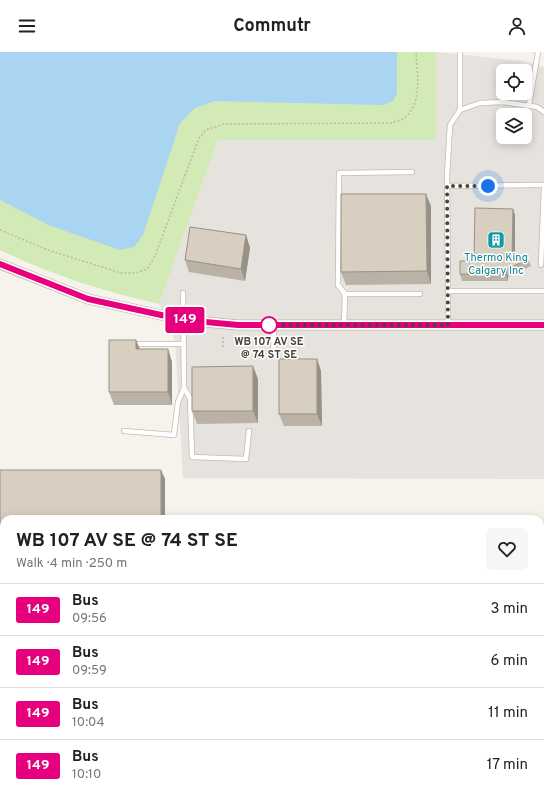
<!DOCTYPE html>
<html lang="en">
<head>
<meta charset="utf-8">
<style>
  body { margin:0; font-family:Overpass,sans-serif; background:#f6f6f6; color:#202124; height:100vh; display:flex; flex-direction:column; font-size:15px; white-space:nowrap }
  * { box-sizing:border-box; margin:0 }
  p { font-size:13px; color:#757577 }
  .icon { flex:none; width:22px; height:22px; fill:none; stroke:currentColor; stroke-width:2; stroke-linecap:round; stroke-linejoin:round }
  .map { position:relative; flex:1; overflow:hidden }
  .drawer { position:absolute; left:0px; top:463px; width:544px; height:284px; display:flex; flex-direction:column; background:#fff; border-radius:12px 12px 0 0; box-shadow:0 2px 10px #0003 }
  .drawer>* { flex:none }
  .badge { padding:0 8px; border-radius:3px; font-size:14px; line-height:26px }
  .buttons { position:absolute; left:496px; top:12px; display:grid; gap:8px }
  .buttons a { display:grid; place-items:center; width:36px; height:36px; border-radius:6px; background:#fff; box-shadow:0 2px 10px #0003; font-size:20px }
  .you { position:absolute; width:20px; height:20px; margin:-10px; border:3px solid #fff; border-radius:50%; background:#1a73e8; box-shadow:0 0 0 6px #1a73e833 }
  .map>.badge { position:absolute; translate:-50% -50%; box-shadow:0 0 0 2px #fff }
  .round { display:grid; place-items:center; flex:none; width:42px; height:42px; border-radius:6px; background:#f6f6f6 }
  .head { display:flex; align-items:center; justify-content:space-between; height:68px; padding:0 16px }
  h1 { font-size:19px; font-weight:700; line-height:30px }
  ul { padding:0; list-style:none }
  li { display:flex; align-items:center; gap:12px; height:52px; padding:0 16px; border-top:1px solid #e0e0e0 }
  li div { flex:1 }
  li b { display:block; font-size:15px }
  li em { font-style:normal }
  li .badge { min-width:44px; font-weight:700; text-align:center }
  header { display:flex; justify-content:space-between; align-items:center; height:52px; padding:0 16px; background:#fff; font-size:18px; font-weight:700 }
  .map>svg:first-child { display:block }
</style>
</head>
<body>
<header><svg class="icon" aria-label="menu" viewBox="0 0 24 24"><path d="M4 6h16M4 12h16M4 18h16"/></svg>Commutr<svg class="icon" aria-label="person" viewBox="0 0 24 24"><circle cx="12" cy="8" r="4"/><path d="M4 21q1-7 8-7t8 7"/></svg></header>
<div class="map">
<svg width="544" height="747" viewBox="0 0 544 747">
  <rect width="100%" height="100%" fill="#f6f3ec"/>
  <!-- industrial -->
  <g fill="#e6e2dd" fill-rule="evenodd">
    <path d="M 436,0 L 522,9 L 544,15 L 544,427 L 183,426 L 175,289 L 159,252 L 218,88 L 436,88 ZM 503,19 L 525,19 L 525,41 L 503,41 ZM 503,63 L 525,63 L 525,85 L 503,85 Z"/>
    <polygon points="0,635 4,635 5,747 0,747"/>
    <polygon points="544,642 544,747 541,747 541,647"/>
    <rect x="31" y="743" width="497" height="4"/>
  </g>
  <!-- green -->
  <path fill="#d2eab5" d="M 0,0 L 436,0 L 436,88 L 218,88 L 159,252 C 102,239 52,223 0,198 Z"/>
  <!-- water -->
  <polygon fill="#a9d4f2" points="0,0 397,0 397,42 393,49 383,53 215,49 195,56 180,71 143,183 134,195 120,198 51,174 0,148"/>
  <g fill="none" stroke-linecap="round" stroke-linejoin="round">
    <defs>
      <g id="lane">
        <polyline points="529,53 538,0"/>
        <polyline points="460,58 460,0"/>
        <polyline points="447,134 544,133"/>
        <polyline points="541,213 544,137"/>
        <polyline points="448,239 447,124 450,73 460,58 480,51 503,50 537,55 544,60"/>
        <polyline points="183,241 184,336 190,346 192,405 246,407 249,379"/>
        <polyline points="345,242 338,233 339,121 412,120"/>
        <polyline points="344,273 345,242 420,242"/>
        <polyline points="448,273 448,239 544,239"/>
        <polyline points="133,292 184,292"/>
        <polyline points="273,301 274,273"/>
        <polyline points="124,379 174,383 178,350 184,336"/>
        <polyline points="0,575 4,575"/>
      </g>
      <g id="street">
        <polyline points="0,212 88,247 184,268 238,273 544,273"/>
        <polyline points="540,614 544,614"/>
        <polyline points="0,615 4,615"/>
        <polyline points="25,743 25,747"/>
        <polyline points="535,743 535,747"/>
      </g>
    </defs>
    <!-- lane casing -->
    <use href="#lane" stroke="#c2bbae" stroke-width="6"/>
    <!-- street casing -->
    <use href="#street" stroke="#c2bbae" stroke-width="11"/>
    <!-- path -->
    <g stroke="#c4b79f" stroke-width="1.5" stroke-dasharray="2 2" stroke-linecap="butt">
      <path d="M 0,178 L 48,198 L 121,221 L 136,221 L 147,217 L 155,204 L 199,86 L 206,78 L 224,72 L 392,71 C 395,69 401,69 404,66 C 423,52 417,21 416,0"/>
      <polyline points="223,285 223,297"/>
    </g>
    <!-- lane -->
    <use href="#lane" stroke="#fff" stroke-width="4.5"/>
    <!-- street -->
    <use href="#street" stroke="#fff" stroke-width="9"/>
  </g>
  <!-- wall -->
  <g fill="#bab2a6">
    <polygon points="431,154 431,232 346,233 341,220"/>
    <polygon points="513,157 515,163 515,207 528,207 531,214 508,225 508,229 462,229 460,222 474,209"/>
    <polygon points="246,183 250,196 245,229 189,220 185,208"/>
    <polygon points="136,288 140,297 168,297 172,310 172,353 114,353 109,340"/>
    <polygon points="317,307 321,319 322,374 284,374 279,362"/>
    <polygon points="258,327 258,371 197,372 192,359"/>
    <polygon points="0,418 161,418 165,427 4,467 4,533 0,533"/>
  </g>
  <!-- shaded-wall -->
  <g fill="#979187">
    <polygon points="426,142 431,154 431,232 427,219"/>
    <polygon points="513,157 515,163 515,214 512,207"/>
    <polygon points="246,183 250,196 245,229 241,217"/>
    <polygon points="506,218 508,225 508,229 506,223"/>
    <polygon points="136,288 141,301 136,297"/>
    <polygon points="168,297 172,310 172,353 168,340"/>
    <polygon points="317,307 321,319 322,374 317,362"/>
    <polygon points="253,314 258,327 258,371 253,359"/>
    <polygon points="161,418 165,427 165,467 161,467"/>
  </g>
  <!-- building -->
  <g fill="#d8cfc1" stroke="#979187">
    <polygon points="341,142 426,142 427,219 341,220"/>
    <polygon points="475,156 513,157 512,207 528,207 506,218 506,223 460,222 460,209 474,209"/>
    <polygon points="190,175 246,183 241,217 185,208"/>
    <polygon points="109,288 136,288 136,297 168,297 168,340 109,340"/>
    <rect x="279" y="307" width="38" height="55"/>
    <polygon points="253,314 253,359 192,359 192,315"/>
    <polygon points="0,418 161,418 161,467 4,467 4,523 0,523"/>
    <rect x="441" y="746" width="47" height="1"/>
  </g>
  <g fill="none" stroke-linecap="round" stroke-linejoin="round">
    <defs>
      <polyline id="line" points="0,212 88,247 184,268 238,273 544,273"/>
    </defs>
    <!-- line casing -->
    <use href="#line" stroke="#fff" stroke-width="9"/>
    <!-- line -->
    <use href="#line" stroke="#e6007e" stroke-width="6"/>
    <!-- walk -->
    <polyline stroke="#4b4439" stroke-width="4" stroke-dasharray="0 7.2" points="269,273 448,273 447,134 488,134"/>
  </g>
  <!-- icons -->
  <defs>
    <symbol id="building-square" viewBox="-11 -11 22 22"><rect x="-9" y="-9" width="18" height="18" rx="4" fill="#0f9aa8" stroke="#fff"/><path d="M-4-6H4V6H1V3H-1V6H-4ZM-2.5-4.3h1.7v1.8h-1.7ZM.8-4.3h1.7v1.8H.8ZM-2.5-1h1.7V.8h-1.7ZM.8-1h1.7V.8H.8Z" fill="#fff"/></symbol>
  </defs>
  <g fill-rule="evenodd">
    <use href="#building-square" x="486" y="178" width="20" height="20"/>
  </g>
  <!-- markers -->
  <circle fill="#fff" stroke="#e6007e" stroke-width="2" cx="269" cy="273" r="8"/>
  <g text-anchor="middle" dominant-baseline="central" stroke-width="3" stroke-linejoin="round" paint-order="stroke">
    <!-- culture labels -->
    <g font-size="11" fill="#0d838f" stroke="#fff">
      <text x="496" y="206">Thermo King<tspan x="496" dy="13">Calgary Inc</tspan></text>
    </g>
    <!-- stop labels -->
    <g font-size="11" font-weight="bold" fill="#4b4439" stroke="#fff">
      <text x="269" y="290">WB 107 AV SE<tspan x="269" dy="13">@ 74 ST SE</tspan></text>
    </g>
  </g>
</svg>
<div class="buttons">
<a><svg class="icon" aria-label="locate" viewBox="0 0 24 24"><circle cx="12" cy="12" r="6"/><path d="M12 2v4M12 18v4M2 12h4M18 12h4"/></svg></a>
<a><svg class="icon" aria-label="layers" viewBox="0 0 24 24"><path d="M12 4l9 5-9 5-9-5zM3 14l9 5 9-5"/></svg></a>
</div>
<div class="you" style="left:488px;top:134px"></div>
<b class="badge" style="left:185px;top:268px;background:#e6007e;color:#fff">149</b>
<section class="drawer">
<div class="head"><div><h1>WB 107 AV SE @ 74 ST SE</h1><p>Walk · 4 min · 250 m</p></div><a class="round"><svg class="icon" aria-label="heart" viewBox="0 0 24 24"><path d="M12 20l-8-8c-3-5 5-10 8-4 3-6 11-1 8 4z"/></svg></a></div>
<ul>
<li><span class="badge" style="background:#e6007e;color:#fff">149</span><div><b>Bus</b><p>09:56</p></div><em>3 min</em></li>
<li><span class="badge" style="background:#e6007e;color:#fff">149</span><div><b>Bus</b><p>09:59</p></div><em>6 min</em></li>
<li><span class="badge" style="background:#e6007e;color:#fff">149</span><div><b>Bus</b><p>10:04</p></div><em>11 min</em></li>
<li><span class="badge" style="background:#e6007e;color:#fff">149</span><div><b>Bus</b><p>10:10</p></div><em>17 min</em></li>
</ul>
</section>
</div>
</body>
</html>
